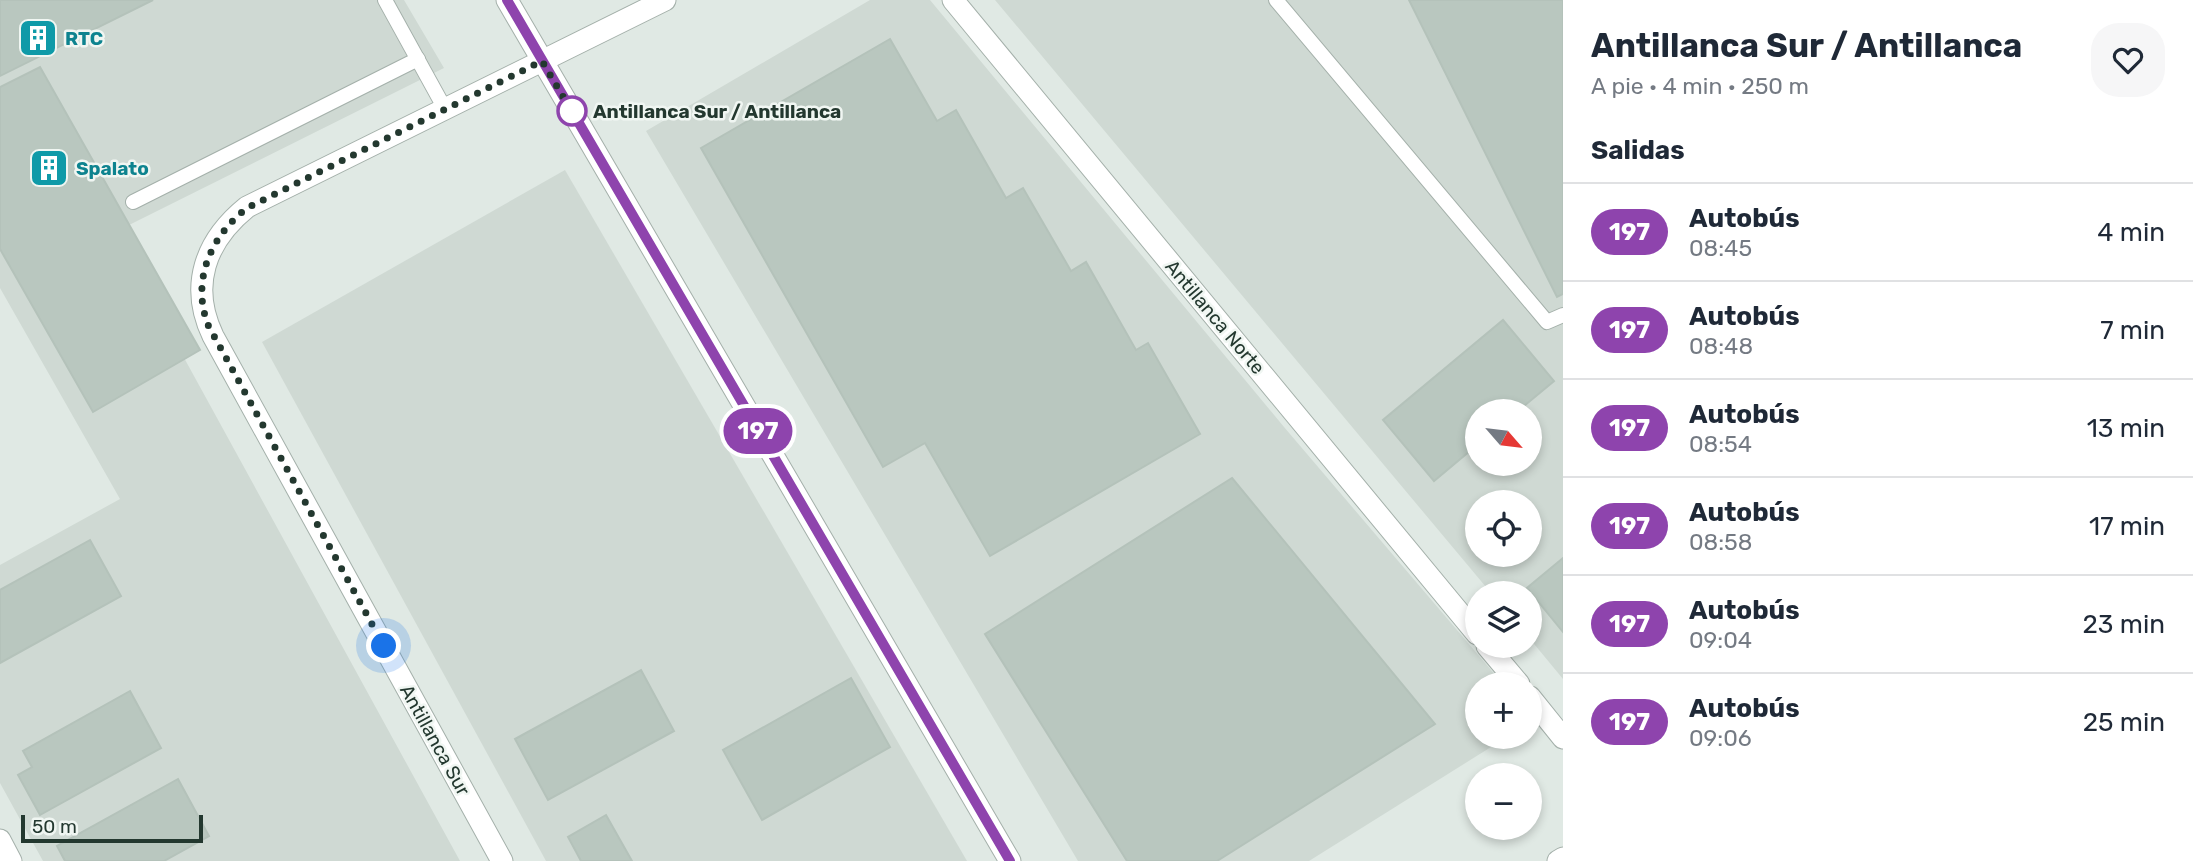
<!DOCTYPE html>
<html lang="es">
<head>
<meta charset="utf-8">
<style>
  body { margin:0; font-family:Rubik,sans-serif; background:#f6f6f7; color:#1f2937; height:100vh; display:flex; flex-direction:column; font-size:26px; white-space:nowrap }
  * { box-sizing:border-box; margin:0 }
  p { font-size:23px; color:#747a83 }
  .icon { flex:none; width:38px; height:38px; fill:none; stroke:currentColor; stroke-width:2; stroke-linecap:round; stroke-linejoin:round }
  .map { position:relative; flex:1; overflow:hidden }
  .side { display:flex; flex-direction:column; background:#fff; width:630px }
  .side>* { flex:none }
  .badge { padding:0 14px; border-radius:23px; font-size:24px; line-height:46px }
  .needle { width:46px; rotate:118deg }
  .buttons { position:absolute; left:1465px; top:399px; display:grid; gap:14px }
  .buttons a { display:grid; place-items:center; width:77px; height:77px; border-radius:50%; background:#fff; box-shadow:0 4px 10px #0003; font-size:35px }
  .scale { position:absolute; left:21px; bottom:18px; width:182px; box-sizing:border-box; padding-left:7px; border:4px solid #23382f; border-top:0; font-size:19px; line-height:24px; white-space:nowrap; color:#23382f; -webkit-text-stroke:5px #f0f6f2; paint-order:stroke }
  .you { position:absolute; width:35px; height:35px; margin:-18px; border:5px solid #fff; border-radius:50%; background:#1a73e8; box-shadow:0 0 0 10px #1a73e833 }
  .map>.badge { position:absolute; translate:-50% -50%; box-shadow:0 0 0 4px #fff }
  h2 { padding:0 28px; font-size:26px; line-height:63px }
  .round { display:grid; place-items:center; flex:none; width:74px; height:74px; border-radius:28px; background:#f6f6f7 }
  .summary { display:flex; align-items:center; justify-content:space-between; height:119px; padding:0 28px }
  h1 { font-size:33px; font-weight:700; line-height:52px }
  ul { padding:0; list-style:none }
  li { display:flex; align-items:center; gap:21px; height:98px; padding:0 28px; border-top:2px solid #e0e1e3 }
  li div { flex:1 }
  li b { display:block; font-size:26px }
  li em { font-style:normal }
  li .badge { min-width:77px; font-weight:700; text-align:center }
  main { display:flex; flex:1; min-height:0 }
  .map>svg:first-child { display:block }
</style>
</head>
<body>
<main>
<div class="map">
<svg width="1563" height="861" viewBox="0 0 1563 861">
  <rect width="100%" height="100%" fill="#e0e9e4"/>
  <!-- built -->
  <g fill="#cfd9d3" fill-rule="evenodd">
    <polygon points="0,0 404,0 444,68 115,232 460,861 43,861 0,783 0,565 120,499 0,288"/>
    <polygon points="870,0 930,0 1284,427 1503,684 1477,684 1477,737 1507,737 1309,861 1078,861 646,131"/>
    <path d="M 995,0 L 1563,0 L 1563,679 L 1530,639 L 1530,593 L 1491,593 ZM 1477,411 L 1530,411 L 1530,464 L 1477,464 ZM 1477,502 L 1530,502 L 1530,555 L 1477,555 Z"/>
    <polygon points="565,170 967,861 546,861 262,342"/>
  </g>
  <!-- building -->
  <g fill="#b9c7bf" stroke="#b4c2ba" stroke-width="2">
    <polygon points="0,0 153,0 0,76"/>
    <polygon points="1409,0 1563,0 1563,294 1557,297"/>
    <polygon points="890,39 937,121 956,110 1006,198 1023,188 1071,271 1086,262 1136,350 1148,343 1200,434 990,556 925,443 883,467 701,148"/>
    <polygon points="40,67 200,350 93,412 0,249 0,87"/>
    <polygon points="1503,320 1554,381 1518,411 1477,411 1477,445 1434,481 1383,420"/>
    <polygon points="1232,478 1435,724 1217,861 1127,861 985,634"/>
    <polygon points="90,540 121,596 0,663 0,590"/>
    <polygon points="1563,558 1563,632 1527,588"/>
    <polygon points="641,670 674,731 548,800 515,739"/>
    <polygon points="851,678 890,747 762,820 723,750"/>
    <polygon points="130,691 161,748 40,815 18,775 32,767 23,751"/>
    <polygon points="178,779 209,836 164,861 65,861 57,846"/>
    <polygon points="606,815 632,861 581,861 568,837"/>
  </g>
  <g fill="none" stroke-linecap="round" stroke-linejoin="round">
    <defs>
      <g id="lane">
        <polyline points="385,0 445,109"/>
        <polyline points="1276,0 1547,322 1563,315"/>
        <polyline points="133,202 418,59"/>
      </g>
      <g id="street">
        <polyline points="507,0 1010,861"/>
        <polyline points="953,0 1477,634"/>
        <polyline points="1487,646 1519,684"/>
        <polyline points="1530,697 1563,738"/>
        <polyline points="0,840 11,861"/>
        <path d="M 502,861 L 213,336 C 189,286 205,241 247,207 L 665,0"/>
        <polyline points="1558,861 1563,858"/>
      </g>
    </defs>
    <!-- lane casing -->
    <use href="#lane" stroke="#a4b0aa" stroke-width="16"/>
    <!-- street casing -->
    <use href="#street" stroke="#a4b0aa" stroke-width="23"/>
    <!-- lane -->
    <use href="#lane" stroke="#fff" stroke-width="14"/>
    <!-- street -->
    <use href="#street" stroke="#fff" stroke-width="21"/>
  </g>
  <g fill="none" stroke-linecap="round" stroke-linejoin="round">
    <defs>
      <polyline id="line" points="507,0 1010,861"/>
    </defs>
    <!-- line casing -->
    <use href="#line" stroke="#fff" stroke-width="16"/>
    <!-- line -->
    <use href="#line" stroke="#8e44ad" stroke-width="10"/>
    <!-- walk -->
    <path stroke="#23382f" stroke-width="7" stroke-dasharray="0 12.6" d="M 384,646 L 208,325 C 191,280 211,236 247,208 L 542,61 L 575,117 L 572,111"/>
  </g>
  <!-- icons -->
  <defs>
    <symbol id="building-square" viewBox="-11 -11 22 22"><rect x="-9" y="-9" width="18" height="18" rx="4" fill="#0f9aa8" stroke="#f0f6f2"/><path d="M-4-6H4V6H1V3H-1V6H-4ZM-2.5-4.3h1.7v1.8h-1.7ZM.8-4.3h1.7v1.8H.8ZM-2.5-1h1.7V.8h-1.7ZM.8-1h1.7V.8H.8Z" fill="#fff"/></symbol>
  </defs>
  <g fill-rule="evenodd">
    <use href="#building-square" x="16" y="16" width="44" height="44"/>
    <use href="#building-square" x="27" y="146" width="44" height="44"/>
  </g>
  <!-- markers -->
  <circle fill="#fff" stroke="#8e44ad" stroke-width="3.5" cx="572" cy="111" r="14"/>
  <g text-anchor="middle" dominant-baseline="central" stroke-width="5" stroke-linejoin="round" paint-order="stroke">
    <!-- culture labels -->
    <g font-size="19" font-weight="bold" fill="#0d838f" stroke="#f0f6f2" text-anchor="start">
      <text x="65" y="38">RTC</text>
      <text x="76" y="168">Spalato</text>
    </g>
    <!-- stop labels -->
    <g font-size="19" font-weight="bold" fill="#23382f" stroke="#f0f6f2" text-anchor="start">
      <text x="593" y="111">Antillanca Sur / Antillanca</text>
    </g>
    <!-- street labels -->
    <g font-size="19" fill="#23382f" stroke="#f0f6f2">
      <text transform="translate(1215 317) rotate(50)">Antillanca Norte</text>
      <text transform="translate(435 740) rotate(61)">Antillanca Sur</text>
    </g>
  </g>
</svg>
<div class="buttons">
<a><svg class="needle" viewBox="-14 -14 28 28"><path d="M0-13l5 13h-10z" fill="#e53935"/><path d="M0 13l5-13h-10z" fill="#747a83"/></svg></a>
<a><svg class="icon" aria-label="locate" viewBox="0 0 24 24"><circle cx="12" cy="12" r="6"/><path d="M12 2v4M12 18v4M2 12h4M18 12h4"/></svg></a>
<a><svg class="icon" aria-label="layers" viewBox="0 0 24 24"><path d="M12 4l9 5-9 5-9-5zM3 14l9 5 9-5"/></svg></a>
<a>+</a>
<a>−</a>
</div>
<div class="scale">50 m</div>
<div class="you" style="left:384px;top:646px"></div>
<b class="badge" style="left:758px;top:431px;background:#8e44ad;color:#fff">197</b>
</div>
<section class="side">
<div class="summary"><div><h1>Antillanca Sur / Antillanca</h1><p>A pie · 4 min · 250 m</p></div><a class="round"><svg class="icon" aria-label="heart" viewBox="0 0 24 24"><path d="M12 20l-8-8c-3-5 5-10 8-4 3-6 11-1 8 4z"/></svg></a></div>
<h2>Salidas</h2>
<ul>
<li><span class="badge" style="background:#8e44ad;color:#fff">197</span><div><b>Autobús</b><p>08:45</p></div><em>4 min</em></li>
<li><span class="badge" style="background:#8e44ad;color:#fff">197</span><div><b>Autobús</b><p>08:48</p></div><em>7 min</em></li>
<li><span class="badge" style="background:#8e44ad;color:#fff">197</span><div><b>Autobús</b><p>08:54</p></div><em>13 min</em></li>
<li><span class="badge" style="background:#8e44ad;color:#fff">197</span><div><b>Autobús</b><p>08:58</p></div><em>17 min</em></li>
<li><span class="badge" style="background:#8e44ad;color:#fff">197</span><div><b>Autobús</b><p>09:04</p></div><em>23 min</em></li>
<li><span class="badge" style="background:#8e44ad;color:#fff">197</span><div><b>Autobús</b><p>09:06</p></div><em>25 min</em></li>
</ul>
</section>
</main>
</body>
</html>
